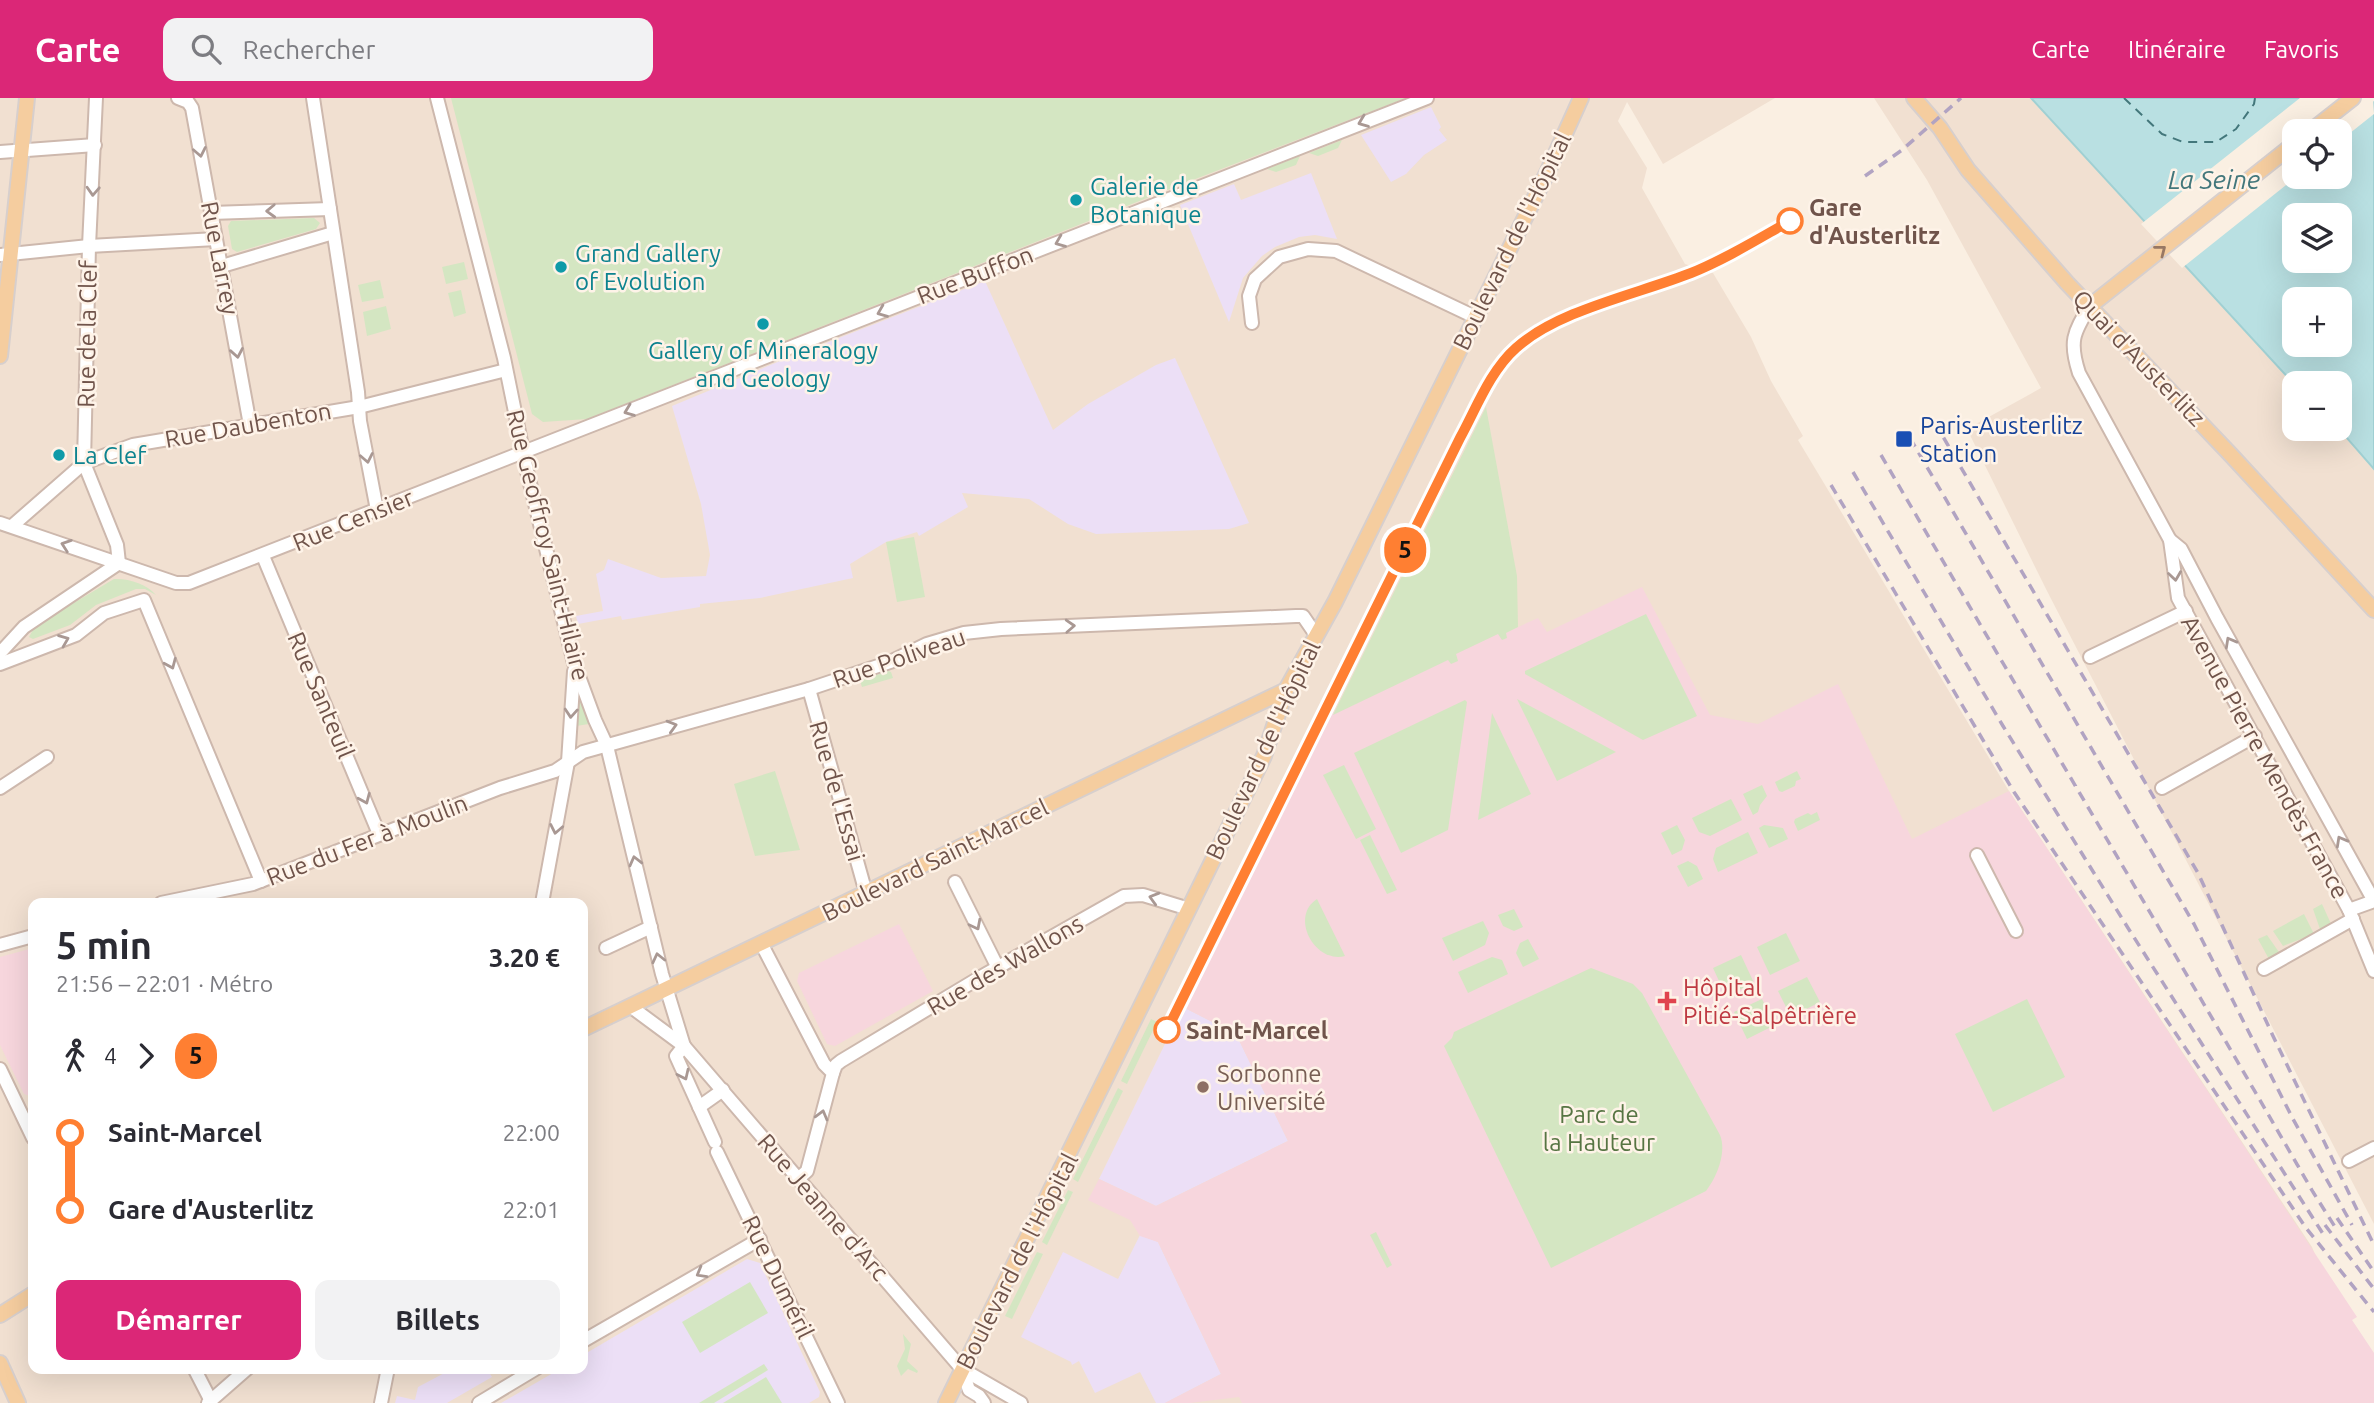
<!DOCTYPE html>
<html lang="fr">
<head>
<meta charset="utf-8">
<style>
  body { margin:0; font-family:Ubuntu,sans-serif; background:#f2f2f3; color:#2b2b33; height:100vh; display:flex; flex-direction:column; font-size:26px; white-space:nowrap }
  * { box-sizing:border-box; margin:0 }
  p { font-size:23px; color:#7c7c81 }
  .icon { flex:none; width:38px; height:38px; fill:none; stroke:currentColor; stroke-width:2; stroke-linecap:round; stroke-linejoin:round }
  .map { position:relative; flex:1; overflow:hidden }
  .drawer { position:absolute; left:28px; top:800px; width:560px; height:476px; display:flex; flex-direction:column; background:#fff; border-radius:14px; box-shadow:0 7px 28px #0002 }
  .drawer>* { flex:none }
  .badge { padding:0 14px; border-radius:23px; font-size:24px; line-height:46px }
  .controls { position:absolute; left:2282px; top:21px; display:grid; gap:14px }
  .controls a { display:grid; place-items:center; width:70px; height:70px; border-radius:14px; background:#fff; box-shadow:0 7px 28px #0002; font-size:35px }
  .map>.badge { position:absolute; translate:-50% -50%; box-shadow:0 0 0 4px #fff }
  .legs { display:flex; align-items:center; gap:10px; height:77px; padding:0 28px; font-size:23px }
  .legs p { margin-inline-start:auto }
  .summary { display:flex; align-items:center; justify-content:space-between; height:119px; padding:0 28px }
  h1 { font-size:38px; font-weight:700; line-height:52px }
  .button { display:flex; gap:14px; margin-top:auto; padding:14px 28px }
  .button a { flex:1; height:80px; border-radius:14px; background:#db2777; color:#fff; font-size:28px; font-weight:700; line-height:80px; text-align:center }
  .button a+a { background:#f2f2f3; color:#2b2b33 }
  ul { padding:0 28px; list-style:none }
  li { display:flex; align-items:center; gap:24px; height:77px; font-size:26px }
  li i { display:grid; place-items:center; width:10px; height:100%; margin:0 9px; background:currentColor }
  li i::after { content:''; width:18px; height:18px; margin:-9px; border:5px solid; border-radius:50%; background:#fff }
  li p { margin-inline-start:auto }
  li:first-child i { background:linear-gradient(#0000 50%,currentColor 0) }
  li:last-child i { background:linear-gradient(currentColor 50%,#0000 0) }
  header { display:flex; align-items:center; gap:42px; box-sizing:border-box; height:98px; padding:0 35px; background:#db2777; color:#fff }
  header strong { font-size:33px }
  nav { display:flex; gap:38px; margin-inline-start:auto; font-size:24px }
  .search { width:490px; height:63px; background:#f2f2f3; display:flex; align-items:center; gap:18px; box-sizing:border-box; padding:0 24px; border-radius:14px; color:#7c7c81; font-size:26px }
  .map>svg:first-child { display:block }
</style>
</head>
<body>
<header>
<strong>Carte</strong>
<div class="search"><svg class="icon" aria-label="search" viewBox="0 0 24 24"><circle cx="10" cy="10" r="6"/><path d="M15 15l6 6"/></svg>Rechercher</div>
<nav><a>Carte</a><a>Itinéraire</a><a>Favoris</a></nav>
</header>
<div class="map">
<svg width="2374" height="1305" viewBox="0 0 2374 1305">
  <rect width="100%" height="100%" fill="#faefe2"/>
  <!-- residential -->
  <g fill="#f1e0d1" fill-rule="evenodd">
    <path d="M 0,0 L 1775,0 L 1663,66 L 1627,4 L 1618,23 L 1647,70 L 1642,90 L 1685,166 L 1713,175 L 1751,239 L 1771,283 L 1803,338 L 1798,342 L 2009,693 L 2312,1149 L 2374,1305 L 0,1305 ZM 33,805 L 583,805 L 583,1270 L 33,1270 Z"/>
    <polygon points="1874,0 2031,0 2294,286 2294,331 2339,331 2374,371 2374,1126 2047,493 1967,331 2041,290 1927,82"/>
  </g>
  <!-- education -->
  <g fill="#ecdff6">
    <polygon points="1431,9 1441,29 1439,32 1447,42 1424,57 1406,76 1391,84 1361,37"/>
    <polygon points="1311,75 1337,141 1315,137 1299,139 1275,149 1262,158 1243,180 1229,224 1180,107 1234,86 1241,102"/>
    <polygon points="985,183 1053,332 1088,306 1156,267 1175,260 1249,425 1229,431 1096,436 1068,426 1029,401 962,395 968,409 919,438 917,434 886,444 850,466 853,480 760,500 700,506 700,509 622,522 621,518 578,526 576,518 603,513 596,476 604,472 608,461 661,480 706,478 710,457 701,406 672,308 780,263"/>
    <polygon points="1183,909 1236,936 1288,1043 1156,1108 1099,1081"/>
    <polygon points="1140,1137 1158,1144 1221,1276 1165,1305 1156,1305 1140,1274 1095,1295 1079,1263 1072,1267 1071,1264 1021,1239 1063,1154 1118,1181"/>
    <polygon points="747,1161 760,1165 820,1294 819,1299 809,1305 501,1305 560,1271 583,1270 583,1257"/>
    <polygon points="452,1271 487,1271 492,1279 447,1305 395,1305 397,1298 415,1302 418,1289"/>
  </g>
  <!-- medical -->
  <g fill="#f7d6dd">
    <polygon points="1642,489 1710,617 1758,626 1838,586 1912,741 2009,693 2357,1219 2352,1222 2374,1255 2374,1305 1242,1305 1239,1299 1190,1305 1165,1305 1221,1276 1158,1144 1140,1138 1130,1122 1088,1102 1099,1081 1156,1108 1288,1043 1236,936 1183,909 1328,618 1448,561 1458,562 1455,556 1498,535 1505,535 1538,520 1547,534"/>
    <polygon points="899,826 933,893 835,948 827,946 797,883 799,875"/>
    <polygon points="33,850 33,999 24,996 0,947 0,859"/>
  </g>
  <!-- green -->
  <g fill="#d4e6c2">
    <polygon points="451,0 1406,0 1185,85 587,321 543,324 532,316"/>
    <polygon points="1342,42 1338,50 1318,58 1309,55"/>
    <polygon points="1300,58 1296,67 1276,74 1267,71"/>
    <polygon points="314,120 320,125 316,131 237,154 232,151 228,128 231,123"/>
    <polygon points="464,164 468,181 446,186 442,169"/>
    <polygon points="380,182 384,200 362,204 358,187"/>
    <polygon points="461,192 466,215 454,219 448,195"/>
    <polygon points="386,208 391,231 367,238 363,214"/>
    <polygon points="1486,309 1517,478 1518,529 1506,535 1507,540 1502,542 1498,536 1456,556 1458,563 1451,566 1448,562 1333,617"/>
    <polygon points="914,439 925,499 897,504 886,444"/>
    <path d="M 114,481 C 128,480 147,486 156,497 L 145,491 L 136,491 L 96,507 L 70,527 L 33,541 L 29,539 L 35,528 Z"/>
    <polygon points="1646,516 1697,618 1643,642 1525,576 1525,573"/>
    <polygon points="888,573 891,574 893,580 862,589 860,583"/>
    <polygon points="576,594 580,594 589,626 576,628"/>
    <polygon points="1517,601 1616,654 1557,683"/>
    <polygon points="1465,602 1467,604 1448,732 1401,755 1354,655"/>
    <polygon points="1492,615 1531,696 1478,722"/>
    <polygon points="1344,667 1376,731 1356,741 1323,677"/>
    <polygon points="775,673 800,752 755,758 734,686"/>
    <polygon points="1797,673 1801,681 1796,683 1795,688 1782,694 1779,693 1775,684"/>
    <polygon points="1762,687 1767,698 1760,707 1758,714 1753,717 1743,696"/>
    <polygon points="1731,701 1742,722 1710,738 1699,734 1692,720"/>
    <polygon points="1817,714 1820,722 1798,733 1794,724 1795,721 1808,715 1811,717"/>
    <polygon points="1677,727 1685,742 1682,752 1672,757 1661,735"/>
    <polygon points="1764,727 1783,730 1788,741 1769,750 1759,730"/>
    <polygon points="1748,734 1758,755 1718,774 1713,761 1716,750"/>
    <polygon points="1370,737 1397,792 1387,796 1360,742"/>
    <polygon points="1688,763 1697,768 1703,781 1688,789 1677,768"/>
    <path d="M 1317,801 L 1345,858 C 1315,866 1289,819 1317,801 Z"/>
    <polygon points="2322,806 2332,828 2321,834 2313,811"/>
    <polygon points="1514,811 1523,829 1514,833 1503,828 1498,817"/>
    <polygon points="2304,816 2314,836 2283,848 2273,833"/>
    <polygon points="1483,823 1489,835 1485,847 1453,863 1442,840"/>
    <polygon points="1786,835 1800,863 1770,877 1757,849"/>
    <polygon points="2267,837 2281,857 2270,863 2258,841"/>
    <polygon points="1528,841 1539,861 1523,869 1516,855 1520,845"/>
    <polygon points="1741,857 1754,885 1726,898 1713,870"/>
    <polygon points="1492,859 1502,862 1508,876 1468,895 1458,874"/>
    <path d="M 1591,870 L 1633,886 L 1642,895 L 1720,1037 C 1727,1054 1717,1079 1706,1093 L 1551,1170 L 1444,948 L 1452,940 L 1454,934 Z"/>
    <polygon points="1807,879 1820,904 1791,919 1778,893"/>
    <polygon points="1762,901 1775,927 1747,941 1734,914"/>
    <polygon points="2027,901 2065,979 1993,1014 1955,936"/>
    <polygon points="1151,921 1157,924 1127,986 1121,983"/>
    <polygon points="1118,990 1123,993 1078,1084 1073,1081"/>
    <polygon points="1068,1092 1073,1094 1047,1147 1042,1144"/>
    <polygon points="1376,1134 1392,1167 1387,1170 1370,1137"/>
    <polygon points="1037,1154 1043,1156 1012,1221 1005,1218"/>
    <polygon points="750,1184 768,1215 700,1255 682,1224"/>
    <polygon points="903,1236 911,1246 907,1263 918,1273 917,1275 908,1271 901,1278 897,1268 905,1251"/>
    <polygon points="764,1266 768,1272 714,1305 699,1305"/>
    <polygon points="766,1279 782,1305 723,1305"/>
  </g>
  <!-- water -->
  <path fill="#b9e0e2" stroke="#a0d0d3" stroke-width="2" fill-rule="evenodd" d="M 2031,0 L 2368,0 L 2374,5 L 2374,371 L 2339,331 L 2340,285 L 2294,286 ZM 2294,33 L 2340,33 L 2340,79 L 2294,79 ZM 2294,117 L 2340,117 L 2340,163 L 2294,163 ZM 2294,201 L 2340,201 L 2340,247 L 2294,247 Z"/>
  <!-- pier -->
  <polygon fill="#faefe2" points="2300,0 2373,0 2374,16 2340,43 2340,33 2294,33 2296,79 2182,170 2141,126"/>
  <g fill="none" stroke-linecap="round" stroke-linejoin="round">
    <!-- ferry -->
    <polyline stroke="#43777b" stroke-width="2" stroke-dasharray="9 7" stroke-linecap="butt" points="2124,0 2162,36 2183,44 2216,44 2236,31 2254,6 2255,0"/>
    <defs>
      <g id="minor">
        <polyline points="96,0 89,148 84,365 117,447 119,465"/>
        <polyline points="178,0 188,4 192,10 250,327"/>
        <polyline points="313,0 358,294 360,323 377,412"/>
        <polyline points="437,0 504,260 527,373 574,565 595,622 607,648 662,876 684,948"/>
        <polyline points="0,54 95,47"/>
        <polyline points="211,115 330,111"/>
        <polyline points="0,157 89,148 216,141"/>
        <polyline points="222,168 333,135"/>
        <path d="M 2090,208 C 2073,235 2069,244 2079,275 L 2170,442 L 2178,500 L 2349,812 L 2374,873"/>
        <polyline points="1252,225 1249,198 1255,181 1279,159 1308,151 1336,153 1475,219"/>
        <polyline points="0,425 176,485 189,485 1427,0"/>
        <polyline points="12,428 84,365 133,347 359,309 506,272"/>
        <polyline points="2170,442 2181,451 2217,520 2374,803"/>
        <polyline points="263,458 379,736"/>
        <polyline points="0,555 24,529 119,465"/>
        <polyline points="2090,559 2186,513"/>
        <polyline points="0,566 76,537 104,515 144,502 261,783"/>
        <polyline points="809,591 866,795"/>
        <polyline points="0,690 47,659"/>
        <polyline points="2162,690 2255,638"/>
        <polyline points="1977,757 2016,833"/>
        <polyline points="955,784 998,870"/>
        <polyline points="161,805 253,786 500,690 555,673 583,654 809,591 890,564 927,546 964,535 1001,531 1296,518 1303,518 1316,537"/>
        <polyline points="542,805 568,664 574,573"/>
        <polyline points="2349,812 2374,803"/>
        <polyline points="761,845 824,966 833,975 807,1073 799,1080"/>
        <polyline points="0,847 33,838"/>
        <polyline points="606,850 651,829"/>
        <polyline points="2264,871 2353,821"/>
        <polyline points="630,908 684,948 962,1271 1021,1305"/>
        <polyline points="684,948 676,958 715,1044"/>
        <polyline points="0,971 33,1040"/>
        <polyline points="833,975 836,967 841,963 979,880 1124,798 1143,797 1189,811"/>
        <polyline points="699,1009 723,992"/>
        <polyline points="717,1054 838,1305"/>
        <polyline points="2349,1063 2374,1050"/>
        <polyline points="583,1243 760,1141"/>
        <polyline points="194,1270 211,1303"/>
        <polyline points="962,1271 969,1292 979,1298 984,1305"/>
        <polyline points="208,1305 248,1270"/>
        <polyline points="381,1305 388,1270"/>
        <polyline points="479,1305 537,1270"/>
      </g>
      <g id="major">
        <polyline points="1914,0 1940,30 1968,72 2067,185 2231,357 2374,512"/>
        <polyline points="2311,33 2353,0"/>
        <polyline points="2090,208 2294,46"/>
        <polyline points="0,258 27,0"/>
        <polyline points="583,931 1286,592"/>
        <polyline points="0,1217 33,1196"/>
        <polyline points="0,1265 18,1305"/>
        <polyline points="946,1305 1264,658 1286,592 1335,504 1548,73 1581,0"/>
      </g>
    </defs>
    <!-- minor casing -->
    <use href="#minor" stroke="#cdb8ad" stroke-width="16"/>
    <!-- major casing -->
    <use href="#major" stroke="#d7cfcd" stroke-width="18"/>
    <!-- minor -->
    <use href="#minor" stroke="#fff" stroke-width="12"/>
    <!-- major -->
    <use href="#major" stroke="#f5cd9f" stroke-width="14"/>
    <!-- rail -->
    <g stroke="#b1a3c2" stroke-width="3.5" stroke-dasharray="10 7" stroke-linecap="butt">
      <polyline points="1865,78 1902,52 1961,0"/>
      <polyline points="1659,187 1721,162"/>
      <polyline points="1935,325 2198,775 2273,938 2374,1147"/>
      <polyline points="1910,340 2194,826 2293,1021 2352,1127"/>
      <path d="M 1881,357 C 2024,603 2171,847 2313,1094 L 2337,1132"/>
      <polyline points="1853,374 2003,628 2128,830 2325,1139"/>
      <polyline points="1831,387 2014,694 2306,1130 2374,1214"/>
      <path d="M 1214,828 L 1454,340 C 1479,293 1500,244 1551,220 C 1574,209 1599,203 1623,194"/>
      <polyline points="2337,1120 2374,1174"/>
      <polyline points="2325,1127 2374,1191"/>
    </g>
  </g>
  <!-- one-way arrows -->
  <defs><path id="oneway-chevron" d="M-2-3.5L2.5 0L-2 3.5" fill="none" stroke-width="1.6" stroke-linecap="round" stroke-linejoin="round" transform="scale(1.75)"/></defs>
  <g stroke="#a99893">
    <use href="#oneway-chevron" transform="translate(1363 24) rotate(159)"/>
    <use href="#oneway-chevron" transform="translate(200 54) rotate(79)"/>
    <use href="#oneway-chevron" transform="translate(93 93) rotate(93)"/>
    <use href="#oneway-chevron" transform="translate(271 113) rotate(178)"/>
    <use href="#oneway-chevron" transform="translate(1060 144) rotate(158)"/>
    <use href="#oneway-chevron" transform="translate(882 214) rotate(158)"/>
    <use href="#oneway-chevron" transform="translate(237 255) rotate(80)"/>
    <use href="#oneway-chevron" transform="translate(629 313) rotate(159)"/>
    <use href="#oneway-chevron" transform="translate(367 360) rotate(79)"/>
    <use href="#oneway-chevron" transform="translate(66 447) rotate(-161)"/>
    <use href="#oneway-chevron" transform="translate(2175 478) rotate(82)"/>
    <use href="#oneway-chevron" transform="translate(1070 528) rotate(-3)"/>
    <use href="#oneway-chevron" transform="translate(64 542) rotate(-22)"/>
    <use href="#oneway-chevron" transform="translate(2230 544) rotate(-119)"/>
    <use href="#oneway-chevron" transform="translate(171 566) rotate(67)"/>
    <use href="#oneway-chevron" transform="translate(571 615) rotate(94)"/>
    <use href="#oneway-chevron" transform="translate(672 628) rotate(-16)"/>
    <use href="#oneway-chevron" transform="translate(365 701) rotate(67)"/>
    <use href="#oneway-chevron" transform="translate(556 731) rotate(101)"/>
    <use href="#oneway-chevron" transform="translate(2341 743) rotate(-119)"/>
    <use href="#oneway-chevron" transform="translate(635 763) rotate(-104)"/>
    <use href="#oneway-chevron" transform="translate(1154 800) rotate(-164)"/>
    <use href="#oneway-chevron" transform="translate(976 827) rotate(63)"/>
    <use href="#oneway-chevron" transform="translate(658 860) rotate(-103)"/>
    <use href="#oneway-chevron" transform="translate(684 977) rotate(65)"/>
    <use href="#oneway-chevron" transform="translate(822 1017) rotate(-75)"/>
    <use href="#oneway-chevron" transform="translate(701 1175) rotate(150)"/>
  </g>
  <use stroke="#987864" href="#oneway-chevron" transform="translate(2161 152) rotate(-38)"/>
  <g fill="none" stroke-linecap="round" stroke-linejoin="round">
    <defs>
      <path id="line-1" d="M 1167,932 L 1460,340 C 1476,311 1490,273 1516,250 C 1558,212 1638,196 1691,175 C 1726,161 1758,141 1790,123"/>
    </defs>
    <!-- line-1 casing -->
    <use href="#line-1" stroke="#fff" stroke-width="16"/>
    <!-- line-1 -->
    <use href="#line-1" stroke="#ff7f32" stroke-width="10"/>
  </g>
  <!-- markers -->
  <g fill="#0f9aa8" stroke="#fef3e8" stroke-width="2.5">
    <circle cx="1076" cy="102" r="7"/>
    <circle cx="561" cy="169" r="7"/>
    <circle cx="763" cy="226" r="7"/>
    <circle cx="59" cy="357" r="7"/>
  </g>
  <g fill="#fff" stroke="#ff7f32" stroke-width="3.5">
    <circle cx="1790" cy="123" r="12"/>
    <circle cx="1167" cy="932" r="12"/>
  </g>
  <rect fill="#1a4fb4" stroke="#fef3e8" stroke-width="2.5" x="1895" y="332" width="18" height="18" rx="3.5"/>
  <path fill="#e0444e" stroke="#fef3e8" stroke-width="2.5" d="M1663.5 892.5h7v7h7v7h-7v7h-7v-7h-7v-7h7z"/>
  <circle fill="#8d6e63" stroke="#fef3e8" stroke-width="2.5" cx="1203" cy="989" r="7"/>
  <g text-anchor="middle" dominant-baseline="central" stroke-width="5" stroke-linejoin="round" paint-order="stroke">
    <!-- culture labels -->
    <g font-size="24" fill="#0d838f" stroke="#fef3e8" text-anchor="start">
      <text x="1090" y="88">Galerie de<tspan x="1090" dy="28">Botanique</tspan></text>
      <text x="575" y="155">Grand Gallery<tspan x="575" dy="28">of Evolution</tspan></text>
      <text x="763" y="252" text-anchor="middle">Gallery of Mineralogy<tspan x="763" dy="28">and Geology</tspan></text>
      <text x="73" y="357">La Clef</text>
    </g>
    <!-- stop labels -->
    <g font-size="24" font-weight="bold" fill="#70544b" stroke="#fef3e8" text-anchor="start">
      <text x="1809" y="109">Gare<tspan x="1809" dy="28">d'Austerlitz</tspan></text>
      <text x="1186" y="932">Saint-Marcel</text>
    </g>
    <!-- street labels -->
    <g font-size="24" fill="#70544b" stroke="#fef3e8">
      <text transform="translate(1512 143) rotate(-64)">Boulevard de l'Hôpital</text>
      <text transform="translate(220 160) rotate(79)">Rue Larrey</text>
      <text transform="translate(975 177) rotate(-21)">Rue Buffon</text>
      <text transform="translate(87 236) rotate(-89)">Rue de la Clef</text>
      <text transform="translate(2139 260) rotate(46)">Quai d'Austerlitz</text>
      <text transform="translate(248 327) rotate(-10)">Rue Daubenton</text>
      <text transform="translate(353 422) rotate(-22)">Rue Censier</text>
      <text transform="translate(548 447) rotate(76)">Rue Geoffroy Saint-Hilaire</text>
      <text transform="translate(899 560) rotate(-19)">Rue Poliveau</text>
      <text transform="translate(321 597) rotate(67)">Rue Santeuil</text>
      <text transform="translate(1263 652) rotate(-65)">Boulevard de l'Hôpital</text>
      <text transform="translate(2265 659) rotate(61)">Avenue Pierre Mendès France</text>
      <text transform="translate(837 693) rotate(74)">Rue de l'Essai</text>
      <text transform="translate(367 742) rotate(-21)">Rue du Fer à Moulin</text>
      <text transform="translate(935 762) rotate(-26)">Boulevard Saint-Marcel</text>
      <text transform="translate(1005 867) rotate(-30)">Rue des Wallons</text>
      <text transform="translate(823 1109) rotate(49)">Rue Jeanne d'Arc</text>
      <text transform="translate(1017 1163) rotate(-63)">Boulevard de l'Hôpital</text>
      <text transform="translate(778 1179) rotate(64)">Rue Duméril</text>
    </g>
    <!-- transit labels -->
    <g font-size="24" fill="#164399" stroke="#fef3e8" text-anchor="start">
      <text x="1920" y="327">Paris-Austerlitz<tspan x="1920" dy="28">Station</tspan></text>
    </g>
    <!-- health labels -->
    <g font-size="24" fill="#be3a42" stroke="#fef3e8" text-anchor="start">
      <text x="1683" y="889">Hôpital<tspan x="1683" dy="28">Pitié-Salpêtrière</tspan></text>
    </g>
    <!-- education labels -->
    <g font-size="24" fill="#785e54" stroke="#fef3e8" text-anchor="start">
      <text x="1217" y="975">Sorbonne<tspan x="1217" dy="28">Université</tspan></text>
    </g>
    <!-- park labels -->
    <g font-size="24" fill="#577543" stroke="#fef3e8">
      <text x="1599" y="1016">Parc de<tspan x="1599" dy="28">la Hauteur</tspan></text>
    </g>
    <!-- water labels -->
    <g font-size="26" font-style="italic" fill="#43777b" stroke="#fef3e8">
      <text x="2214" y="81">La Seine</text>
    </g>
  </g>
</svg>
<div class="controls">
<a><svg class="icon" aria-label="locate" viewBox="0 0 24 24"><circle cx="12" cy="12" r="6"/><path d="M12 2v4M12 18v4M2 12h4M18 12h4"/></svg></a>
<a><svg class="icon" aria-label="layers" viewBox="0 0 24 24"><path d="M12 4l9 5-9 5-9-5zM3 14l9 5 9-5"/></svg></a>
<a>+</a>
<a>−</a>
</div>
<b class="badge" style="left:1405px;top:452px;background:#ff7f32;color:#111">5</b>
<section class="drawer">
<div class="summary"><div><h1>5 min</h1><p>21:56 – 22:01 · Métro</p></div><b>3.20 €</b></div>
<div class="legs"><svg class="icon" aria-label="walk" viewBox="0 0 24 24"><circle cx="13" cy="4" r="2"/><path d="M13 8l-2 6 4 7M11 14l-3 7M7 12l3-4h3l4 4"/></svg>4<svg class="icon" aria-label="forward" viewBox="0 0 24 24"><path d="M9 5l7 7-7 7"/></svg><b class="badge" style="background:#ff7f32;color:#111">5</b></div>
<ul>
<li><i style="color:#ff7f32"></i><b>Saint-Marcel</b><p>22:00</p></li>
<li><i style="color:#ff7f32"></i><b>Gare d'Austerlitz</b><p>22:01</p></li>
</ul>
<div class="button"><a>Démarrer</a><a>Billets</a></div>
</section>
</div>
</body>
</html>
